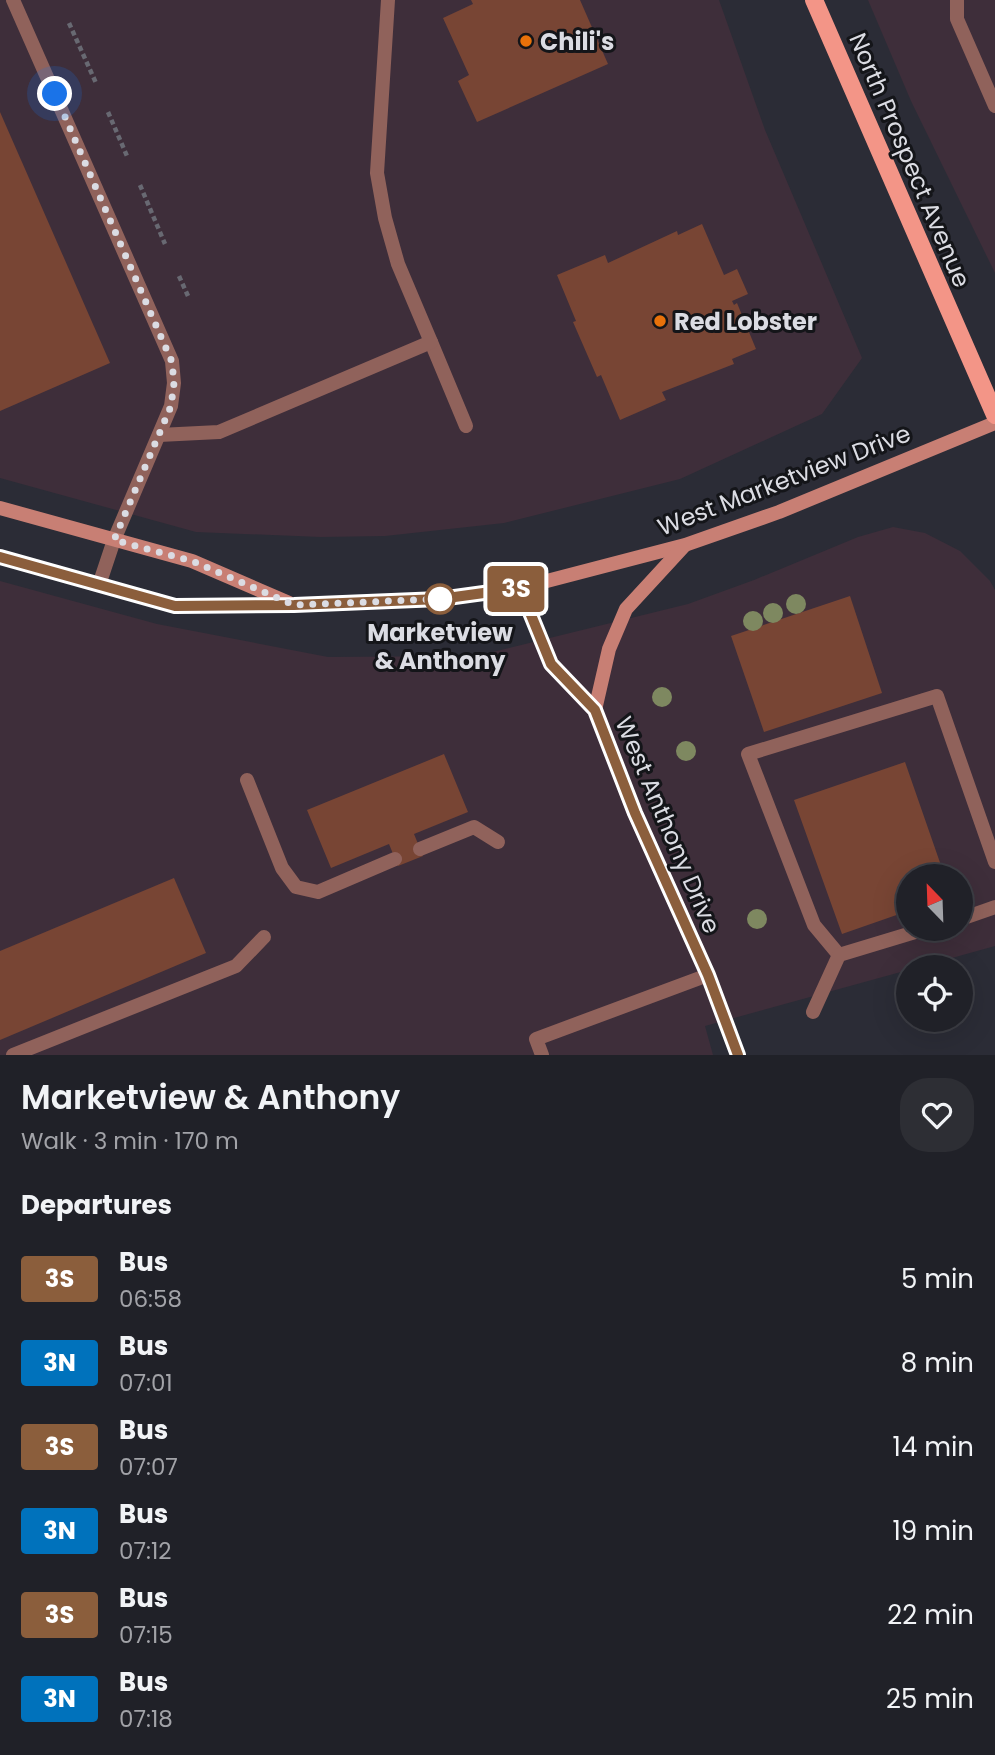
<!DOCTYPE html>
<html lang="en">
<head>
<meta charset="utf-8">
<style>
  body { margin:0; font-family:Poppins,sans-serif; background:#2d2e34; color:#f1f3f6; height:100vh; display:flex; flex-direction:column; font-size:26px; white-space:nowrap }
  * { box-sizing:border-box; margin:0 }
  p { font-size:23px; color:#a2a3a8 }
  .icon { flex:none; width:38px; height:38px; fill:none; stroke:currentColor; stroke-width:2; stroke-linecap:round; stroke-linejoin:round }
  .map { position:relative; height:1055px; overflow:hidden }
  .drawer { display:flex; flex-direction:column; background:#202128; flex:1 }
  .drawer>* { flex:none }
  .badge { padding:0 14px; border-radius:5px; font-size:24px; line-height:46px }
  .needle { width:46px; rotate:337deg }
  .controls { position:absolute; left:896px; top:864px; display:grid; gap:14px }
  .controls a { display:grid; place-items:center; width:77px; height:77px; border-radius:50%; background:#202128; box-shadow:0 7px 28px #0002,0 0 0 2px #3d3e45; font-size:35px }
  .you { position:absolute; width:35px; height:35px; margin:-18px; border:5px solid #fff; border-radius:50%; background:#1a73e8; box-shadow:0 0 0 10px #1a73e833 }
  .map>.badge { position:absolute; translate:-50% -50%; box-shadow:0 0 0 4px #fff }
  h2 { padding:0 21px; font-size:26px; line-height:63px }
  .round { display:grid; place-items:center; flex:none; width:74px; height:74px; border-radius:28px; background:#2d2e34 }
  .overview { display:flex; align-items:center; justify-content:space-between; height:119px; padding:0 21px }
  h1 { font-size:33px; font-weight:600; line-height:52px }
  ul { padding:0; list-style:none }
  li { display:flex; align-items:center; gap:21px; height:84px; padding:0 21px }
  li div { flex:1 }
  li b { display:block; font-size:26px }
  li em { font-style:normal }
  li .badge { min-width:77px; font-weight:700; text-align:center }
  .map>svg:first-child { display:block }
</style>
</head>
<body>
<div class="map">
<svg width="995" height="1055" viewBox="0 0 995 1055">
  <rect width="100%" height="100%" fill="#2b2c36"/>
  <!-- commercial -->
  <g fill="#3e2e3a" fill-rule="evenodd">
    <polygon points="0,0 719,0 765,130 862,358 822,414 680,479 504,523 385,536 321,537 196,532 0,478"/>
    <polygon points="868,0 995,0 995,273 911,101"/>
    <path d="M 893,527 L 925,533 L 960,551 L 990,581 L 995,590 L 995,946 L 916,968 L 908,968 L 908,970 L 705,1026 L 713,1055 L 0,1055 L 0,581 L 157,624 L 328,657 L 477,656 L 688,604 L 754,580 L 858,537 ZM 908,877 L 961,877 L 961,929 L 908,929 Z"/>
  </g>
  <!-- building -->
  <g fill="#784534">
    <polygon points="471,0 580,0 608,64 477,122 458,81 469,75 443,18 473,4"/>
    <polygon points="0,112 110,363 0,411"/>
    <polygon points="702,224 724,275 737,269 748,294 732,301 734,305 737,303 756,349 732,359 734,364 662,392 666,400 620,420 601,375 597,377 573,322 576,321 557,275 605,255 608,263 677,231 678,235"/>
    <polygon points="850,596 882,693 764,732 731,636"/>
    <polygon points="444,754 468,812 414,834 423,856 398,866 389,844 331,868 307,810"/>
    <polygon points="905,762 945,877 908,877 908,911 842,934 794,800"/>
    <polygon points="174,878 206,953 0,1040 0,951"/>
  </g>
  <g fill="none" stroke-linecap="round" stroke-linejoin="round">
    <!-- path -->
    <g stroke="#686972" stroke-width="4.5" stroke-dasharray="5 3.5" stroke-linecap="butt">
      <polyline points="69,23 96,83"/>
      <polyline points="108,112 127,156"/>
      <polyline points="140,185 165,244"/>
      <polyline points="179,276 188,296"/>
    </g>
    <!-- lane -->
    <g stroke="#90625b" stroke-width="14">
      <polyline points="13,0 172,361 174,383 171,406 114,540 99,585"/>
      <polyline points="957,0 957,19 995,106"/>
      <polyline points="431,342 466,426"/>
      <polyline points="159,435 219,432 431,342 398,264 385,218 377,173 388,0"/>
      <polyline points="247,780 282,868 296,887 318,892 395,859"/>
      <polyline points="420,849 474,827 498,842"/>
      <polyline points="961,919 995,907"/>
      <polyline points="839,955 814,925 748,754 937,696 995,862"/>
      <polyline points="813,1012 839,955 925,929"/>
      <polyline points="13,1055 236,966 264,937"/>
      <polyline points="542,1055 536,1039 708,975"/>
    </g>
    <!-- secondary -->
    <g stroke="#c87f74" stroke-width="14">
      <polyline points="0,508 192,561 289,603"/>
      <polyline points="0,557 175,606 294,605 440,599 520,588 685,545 779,512 995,423"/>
      <polyline points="520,588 551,664 595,710 634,812 708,975 738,1055"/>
      <polyline points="595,710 609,649 626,609 684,546"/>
    </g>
    <!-- primary -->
    <polyline stroke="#f39587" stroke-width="18" points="814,0 995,415"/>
  </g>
  <!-- trees -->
  <g fill="#7e8860">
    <circle cx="796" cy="604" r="10"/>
    <circle cx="773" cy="613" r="10"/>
    <circle cx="753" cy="621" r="10"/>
    <circle cx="662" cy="697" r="10"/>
    <circle cx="686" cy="751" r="10"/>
    <circle cx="757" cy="919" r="10"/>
  </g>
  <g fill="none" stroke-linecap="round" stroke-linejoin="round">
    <defs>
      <polyline id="line" points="0,557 175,606 294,605 440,599 520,588 551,664 595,710 635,813 708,975 738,1055"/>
    </defs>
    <!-- line casing -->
    <use href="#line" stroke="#fff" stroke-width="16"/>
    <!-- line -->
    <use href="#line" stroke="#8b5e3c" stroke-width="10"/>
    <!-- walk -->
    <polyline stroke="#dbdce3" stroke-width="7" stroke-dasharray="0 12.6" points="55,94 172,362 174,383 171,406 114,540 192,561 294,605 440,599"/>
  </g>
  <!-- markers -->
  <g fill="#e8710a" stroke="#141519" stroke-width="2.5">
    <circle cx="526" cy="41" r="7"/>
    <circle cx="660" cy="321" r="7"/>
  </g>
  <circle fill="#fff" stroke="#8b5e3c" stroke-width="3.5" cx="440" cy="599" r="14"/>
  <g text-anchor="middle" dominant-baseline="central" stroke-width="6" stroke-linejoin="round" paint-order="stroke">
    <!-- poi labels -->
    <g font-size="24" font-weight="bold" fill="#dbdce3" stroke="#141519" text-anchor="start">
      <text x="540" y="41">Chili's</text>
      <text x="674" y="321">Red Lobster</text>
    </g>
    <!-- street labels -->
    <g font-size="24" fill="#dbdce3" stroke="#141519">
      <text transform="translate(910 160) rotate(67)">North Prospect Avenue</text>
      <text transform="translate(784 480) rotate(-21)">West Marketview Drive</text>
      <text transform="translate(668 825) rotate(67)">West Anthony Drive</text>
    </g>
    <!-- stop labels -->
    <g font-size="24" font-weight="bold" fill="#dbdce3" stroke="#141519">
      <text x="440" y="632">Marketview<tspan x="440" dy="28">&amp; Anthony</tspan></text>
    </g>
  </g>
</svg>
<div class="controls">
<a><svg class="needle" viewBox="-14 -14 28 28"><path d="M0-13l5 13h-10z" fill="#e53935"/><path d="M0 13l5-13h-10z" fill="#a2a3a8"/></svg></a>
<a><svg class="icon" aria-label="locate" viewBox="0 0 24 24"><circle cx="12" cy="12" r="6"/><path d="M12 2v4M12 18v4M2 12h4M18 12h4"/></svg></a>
</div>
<div class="you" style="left:55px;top:94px"></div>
<b class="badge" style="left:516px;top:589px;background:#8b5e3c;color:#fff">3S</b>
</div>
<section class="drawer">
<div class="overview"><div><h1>Marketview &amp; Anthony</h1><p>Walk · 3 min · 170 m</p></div><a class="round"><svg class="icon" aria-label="heart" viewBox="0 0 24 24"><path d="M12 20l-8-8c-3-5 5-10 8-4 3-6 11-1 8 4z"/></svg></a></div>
<h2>Departures</h2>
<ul>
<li><span class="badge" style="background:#8b5e3c;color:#fff">3S</span><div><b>Bus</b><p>06:58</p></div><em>5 min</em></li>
<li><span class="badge" style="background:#0072bc;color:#fff">3N</span><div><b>Bus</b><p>07:01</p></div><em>8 min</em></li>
<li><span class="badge" style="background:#8b5e3c;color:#fff">3S</span><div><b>Bus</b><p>07:07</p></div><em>14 min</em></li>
<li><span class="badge" style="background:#0072bc;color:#fff">3N</span><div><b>Bus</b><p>07:12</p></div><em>19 min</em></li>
<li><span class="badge" style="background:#8b5e3c;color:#fff">3S</span><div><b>Bus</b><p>07:15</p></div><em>22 min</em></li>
<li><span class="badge" style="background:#0072bc;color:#fff">3N</span><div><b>Bus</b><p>07:18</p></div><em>25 min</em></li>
</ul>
</section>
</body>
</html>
